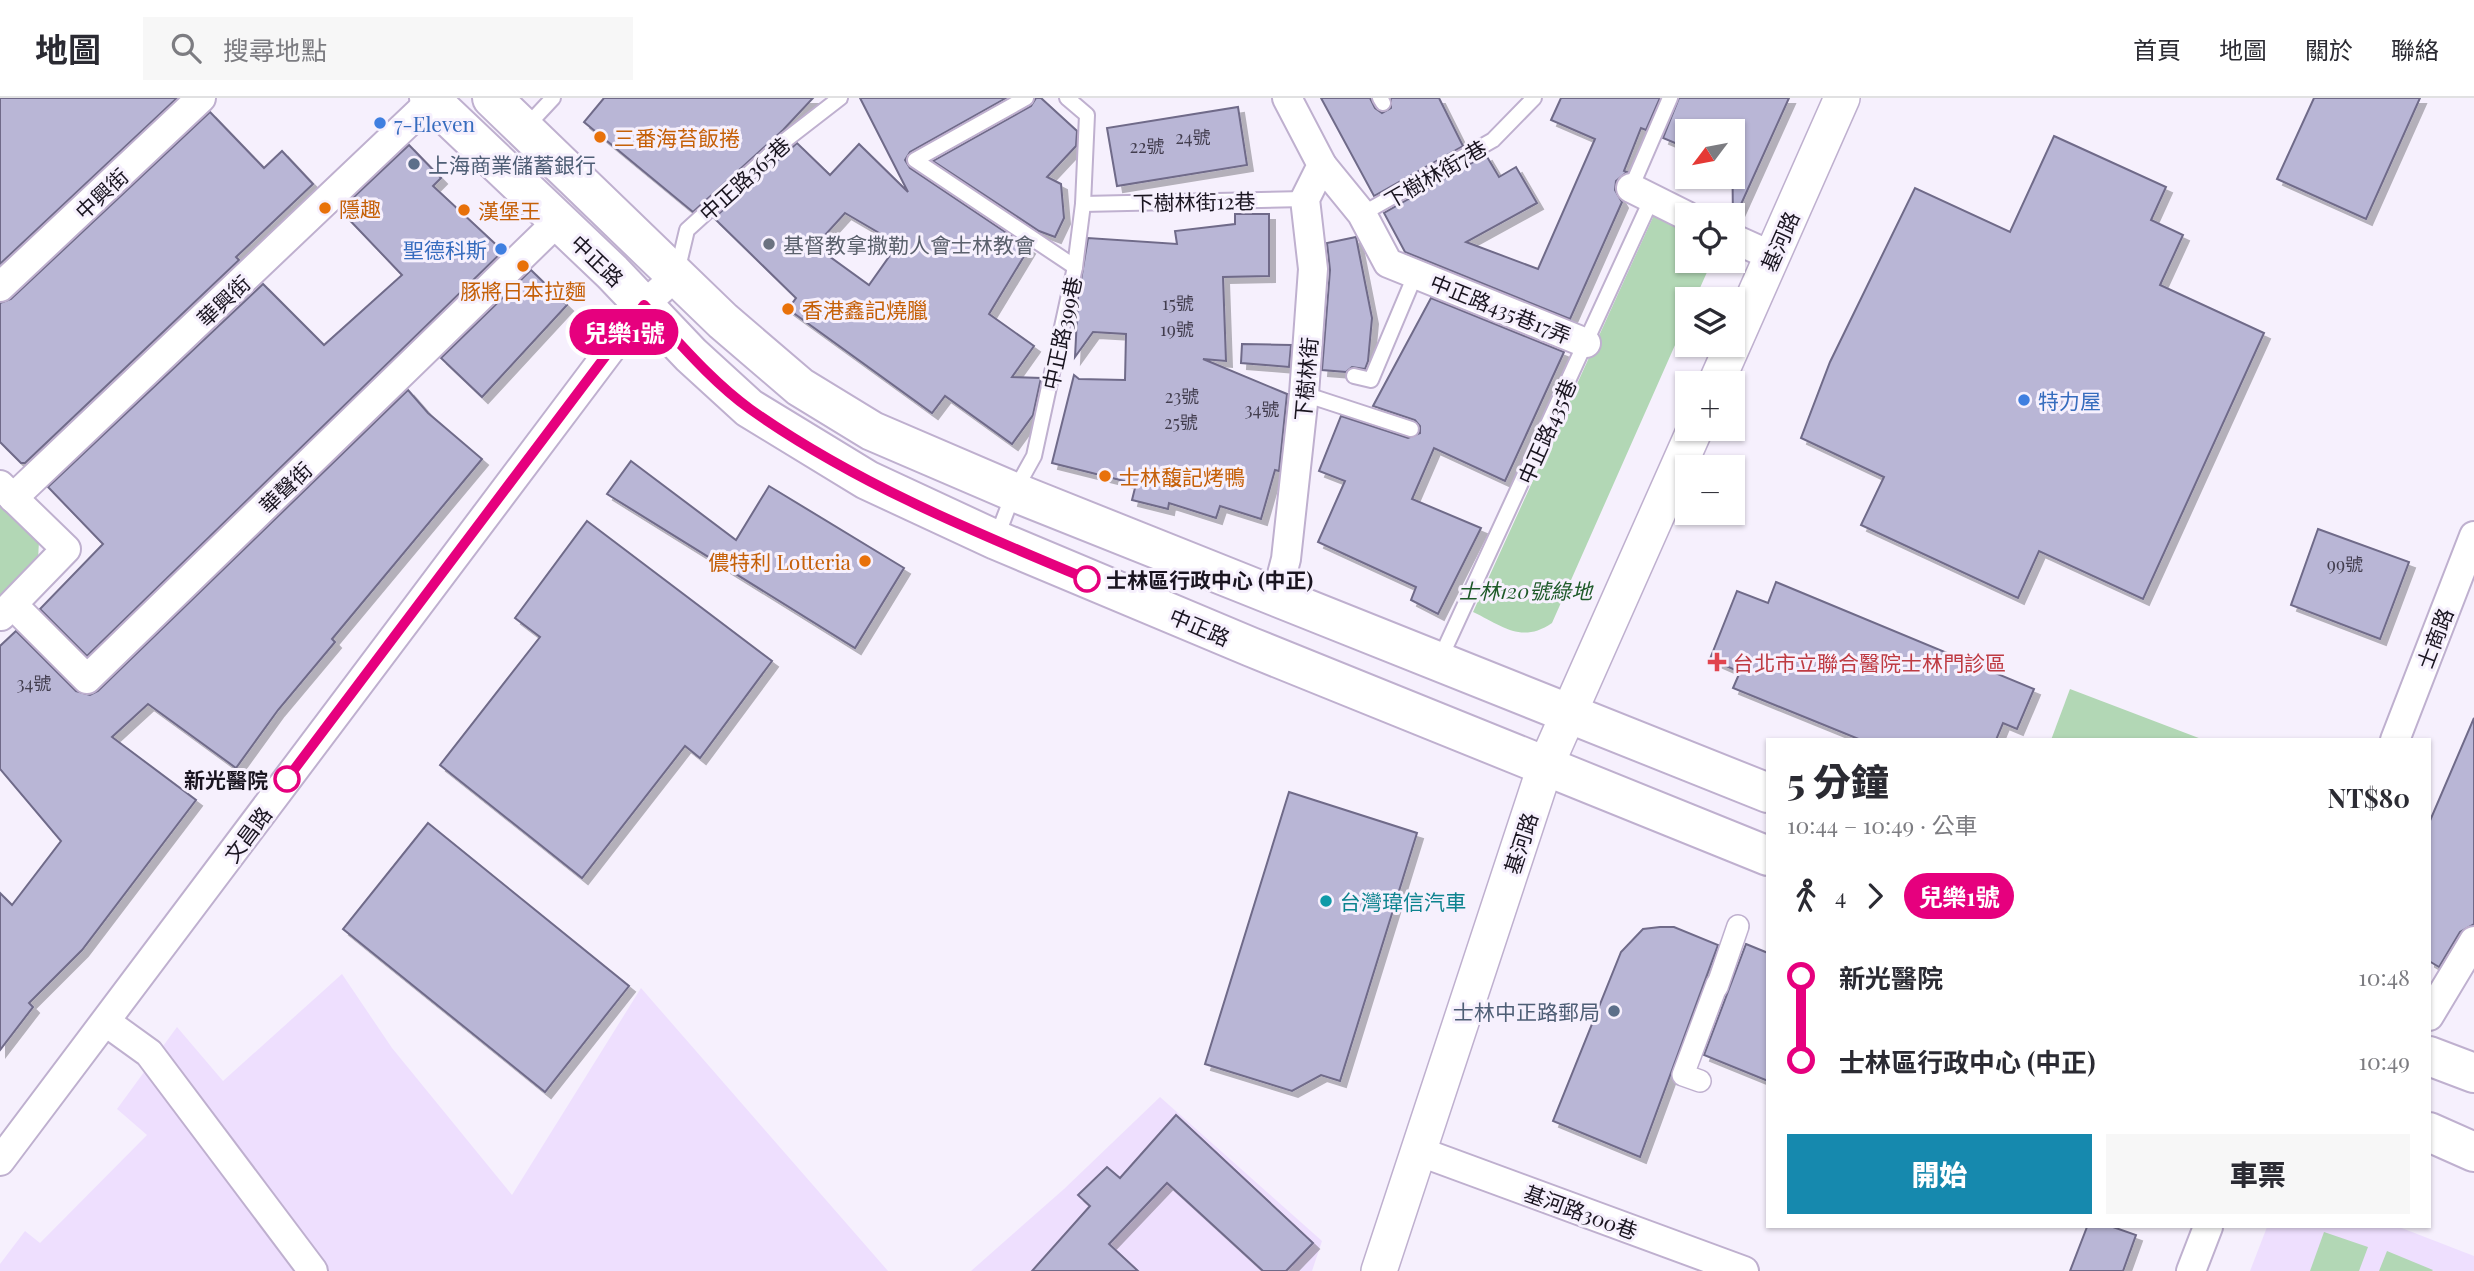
<!DOCTYPE html>
<html lang="zh-TW">
<head>
<meta charset="utf-8">
<style>
  body { margin:0; font-family:"Playfair Display","Noto Sans TC",serif; background:#f7f7f7; color:#2b2b33; height:100vh; display:flex; flex-direction:column; font-size:26px; white-space:nowrap }
  * { box-sizing:border-box; margin:0 }
  p { font-size:23px; color:#7c7c81 }
  .icon { flex:none; width:38px; height:38px; fill:none; stroke:currentColor; stroke-width:2; stroke-linecap:round; stroke-linejoin:round }
  .map { position:relative; flex:1; overflow:hidden }
  .panel { position:absolute; left:1766px; top:640px; width:665px; height:490px; display:flex; flex-direction:column; background:#fff; border-radius:0px; box-shadow:0 2px 5px #0004 }
  .panel>* { flex:none }
  .badge { padding:0 14px; border-radius:23px; font-size:24px; line-height:46px }
  .needle { width:46px; rotate:238deg }
  .tools { position:absolute; left:1675px; top:21px; display:grid; gap:14px }
  .tools a { display:grid; place-items:center; width:70px; height:70px; border-radius:0px; background:#fff; box-shadow:0 2px 5px #0004; font-size:35px }
  .map>.badge { position:absolute; translate:-50% -50%; box-shadow:0 0 0 4px #fff }
  .legs { display:flex; align-items:center; gap:10px; height:77px; padding:0 21px; font-size:23px }
  .legs p { margin-inline-start:auto }
  .head { display:flex; align-items:center; justify-content:space-between; height:119px; padding:0 21px }
  h1 { font-size:38px; font-weight:800; line-height:52px }
  .primary-button { display:flex; gap:14px; margin-top:auto; padding:14px 21px }
  .primary-button a { flex:1; height:80px; border-radius:0px; background:#1689ae; color:#fff; font-size:28px; font-weight:800; line-height:80px; text-align:center }
  .primary-button a+a { background:#f7f7f7; color:#2b2b33 }
  ul { padding:0 21px; list-style:none }
  li { display:flex; align-items:center; gap:24px; height:84px; font-size:26px }
  li i { display:grid; place-items:center; width:10px; height:100%; margin:0 9px; background:currentColor }
  li i::after { content:''; width:18px; height:18px; margin:-9px; border:5px solid; border-radius:50%; background:#fff }
  li p { margin-inline-start:auto }
  li:first-child i { background:linear-gradient(#0000 50%,currentColor 0) }
  li:last-child i { background:linear-gradient(currentColor 50%,#0000 0) }
  header { display:flex; align-items:center; gap:42px; box-sizing:border-box; height:98px; padding:0 35px; background:#fff; border-bottom:2px solid #e1e1e2 }
  header strong { font-size:33px }
  nav { display:flex; gap:38px; margin-inline-start:auto; font-size:24px }
  .search { width:490px; height:63px; background:#f7f7f7; display:flex; align-items:center; gap:18px; box-sizing:border-box; padding:0 24px; border-radius:0px; color:#7c7c81; font-size:26px }
  .map>svg:first-child { display:block }
</style>
</head>
<body>
<header>
<strong>地圖</strong>
<div class="search"><svg class="icon" aria-label="search" viewBox="0 0 24 24"><circle cx="10" cy="10" r="6"/><path d="M15 15l6 6"/></svg>搜尋地點</div>
<nav><a>首頁</a><a>地圖</a><a>關於</a><a>聯絡</a></nav>
</header>
<div class="map">
<svg width="2474" height="1173" viewBox="0 0 2474 1173">
  <defs>
    <filter id="shadow"><feDropShadow dx="6" dy="6" stdDeviation="0" flood-color="#0004"/></filter>
  </defs>
  <rect width="100%" height="100%" fill="#f6f0fd"/>
  <!-- built -->
  <g fill="#eedffe">
    <polygon points="342,876 392,950 512,1097 641,890 888,1173 0,1173 0,1166 25,1133 40,1145 147,1037 117,1011 177,929 223,983"/>
    <polygon points="1160,999 1322,1143 1312,1173 971,1173 1064,1091"/>
    <polygon points="2267,1129 2399,1129 2474,1158 2474,1173 2250,1173"/>
  </g>
  <!-- green -->
  <g fill="#b2d7b5">
    <path d="M 1654,117 L 1687,132 L 1687,163 L 1712,163 L 1695,201 L 1687,201 L 1687,220 L 1552,525 C 1521,546 1503,528 1473,514 Z"/>
    <polygon points="0,407 39,443 38,462 0,497"/>
    <polygon points="2070,591 2204,642 2051,642"/>
    <polygon points="2324,1134 2368,1149 2359,1173 2310,1173"/>
    <polygon points="2387,1153 2433,1172 2432,1173 2379,1173"/>
  </g>
  <!-- building -->
  <g fill="#b9b6d6" stroke="#6f6b89" stroke-width="2" fill-rule="evenodd" filter="url(#shadow)">
    <polygon points="0,0 177,0 0,166"/>
    <polygon points="604,0 813,0 783,32 693,114 584,24"/>
    <path d="M 860,0 L 1006,0 L 910,54 L 905,62 L 910,70 L 1029,150 L 989,216 L 1034,248 L 1012,279 L 1041,280 L 1033,317 L 1012,346 L 945,298 L 932,315 L 788,211 L 796,200 L 714,120 L 797,45 L 830,77 L 859,46 L 908,94 ZM 845,115 L 898,146 L 869,187 L 815,148 Z"/>
    <polygon points="1036,0 1041,0 1077,33 1076,48 1047,79 1061,86 1064,120 1055,139 1039,133 933,63 1031,8"/>
    <polygon points="1321,0 1370,0 1375,10 1382,15 1391,10 1391,0 1439,0 1463,48 1374,98"/>
    <polygon points="1561,0 1660,0 1646,32 1641,30 1624,73 1627,74 1616,83 1615,92 1622,104 1570,221 1405,154 1384,115 1486,57 1499,79 1516,69 1537,105 1466,144 1538,171 1595,41 1551,22"/>
    <polygon points="1679,0 1789,0 1733,124 1732,33 1687,33 1687,50 1663,40"/>
    <polygon points="2314,0 2420,0 2366,121 2277,81"/>
    <polygon points="1238,9 1247,67 1117,88 1107,30"/>
    <polygon points="210,14 264,70 282,53 313,86 236,159 239,162 25,365 21,365 0,344 0,205 11,201"/>
    <polygon points="2054,38 2166,89 2151,122 2183,137 2160,187 2264,235 2143,501 2039,453 2018,500 1861,427 1884,379 1801,340 1830,264 1915,90 2010,134"/>
    <polygon points="409,47 441,80 433,88 503,153 87,558 40,511 103,446 48,389 263,186 324,247 402,177 340,112"/>
    <polygon points="1235,116 1269,116 1269,178 1223,179 1226,263 1203,261 1287,296 1279,373 1275,372 1261,421 1220,408 1216,420 1169,405 1168,411 1132,402 1136,386 1052,365 1074,277 1079,281 1125,282 1126,236 1093,234 1075,259 1078,200 1088,140 1177,146 1175,133 1235,126"/>
    <polygon points="1356,139 1372,220 1368,263 1365,271 1352,269 1346,274 1322,272 1330,172 1327,145"/>
    <polygon points="531,172 567,207 482,299 441,260"/>
    <polygon points="1431,200 1564,254 1505,383 1434,350 1412,401 1481,430 1438,516 1411,502 1416,489 1318,444 1345,383 1319,373 1341,318 1408,340 1420,335 1420,328 1415,322 1373,308"/>
    <polygon points="1242,246 1291,247 1289,269 1241,265"/>
    <polygon points="408,292 428,315 482,361 332,541 335,544 278,612 236,670 148,606 112,639 196,702 82,852 29,905 33,909 0,952 0,795 12,807 61,743 0,671 0,548 16,533 76,593 90,597 98,593"/>
    <polygon points="631,363 736,442 769,388 904,470 855,550 607,396"/>
    <polygon points="587,423 772,563 700,660 685,648 582,780 440,667 540,539 515,520"/>
    <polygon points="2318,431 2409,464 2380,541 2291,507"/>
    <polygon points="1776,484 2034,591 2017,631 2003,625 1996,642 1861,642 1733,590 1740,574 1710,561 1737,493 1768,505"/>
    <polygon points="2474,620 2474,826 2460,834 2439,869 2429,863 2429,725"/>
    <polygon points="1289,694 1417,735 1340,983 1321,977 1292,993 1205,966"/>
    <polygon points="428,725 629,888 545,994 343,831"/>
    <polygon points="1660,829 1674,829 1718,847 1640,1059 1553,1023 1621,854 1643,831"/>
    <polygon points="1746,846 1768,855 1768,983 1704,957"/>
    <polygon points="1176,1017 1313,1145 1286,1173 1263,1173 1167,1085 1109,1146 1138,1173 1032,1173 1090,1108 1078,1097 1107,1069 1120,1080"/>
    <polygon points="2087,1129 2113,1129 2136,1137 2123,1173 2070,1173"/>
  </g>
  <g fill="none" stroke-linecap="round" stroke-linejoin="round">
    <defs>
      <g id="service">
        <polyline points="1026,0 915,62 1075,169"/>
        <polyline points="1380,0 1383,5"/>
        <polyline points="525,30 553,0"/>
        <polyline points="1631,90 1670,0"/>
        <polyline points="1083,106 1305,101"/>
        <polyline points="1362,116 1493,42 1534,0"/>
        <polyline points="677,174 687,132 787,41 840,0"/>
        <polyline points="1354,278 1371,282 1416,175"/>
        <polyline points="1304,296 1411,331"/>
        <polyline points="996,441 1014,394 1034,358 1075,169 1083,106 1087,17 1067,0"/>
        <polyline points="1440,561 1652,100"/>
      </g>
      <g id="pedestrian">
        <polyline points="1717,889 1738,828"/>
        <polyline points="1700,983 1683,977 1717,886"/>
      </g>
      <g id="minor">
        <polyline points="1322,67 1362,116 1388,165 1586,245"/>
        <polyline points="1631,90 1687,118"/>
        <polyline points="1732,140 1772,158"/>
        <polyline points="0,189 201,0"/>
        <polyline points="0,387 66,451 1,518"/>
        <polyline points="13,400 431,3"/>
        <polyline points="1276,499 1286,461 1304,296 1313,171 1305,101 1322,67 1287,0"/>
        <polyline points="13,507 87,581 558,123"/>
        <polyline points="2395,642 2474,438"/>
        <polyline points="2429,918 2474,843"/>
        <polyline points="106,924 149,955 313,1173"/>
        <polyline points="1418,1053 1744,1173"/>
        <polyline points="0,1063 644,207 676,178"/>
        <polyline points="2191,1173 2208,1129"/>
      </g>
      <g id="tertiary">
        <polyline points="1716,285 1842,0"/>
        <polyline points="1379,1173 1545,669 1695,331"/>
      </g>
      <g id="secondary">
        <polyline points="429,0 612,174 691,257 749,310 867,382 996,442 1251,549 1768,758"/>
        <polyline points="492,0 723,223 800,289 872,333 1014,394 1768,695"/>
        <polyline points="2429,958 2474,975"/>
        <polyline points="2429,1034 2474,1054"/>
      </g>
    </defs>
    <!-- service casing -->
    <use href="#service" stroke="#bfb0cf" stroke-width="18"/>
    <!-- pedestrian casing -->
    <use href="#pedestrian" stroke="#bfb0cf" stroke-width="24"/>
    <!-- minor casing -->
    <use href="#minor" stroke="#bfb0cf" stroke-width="32"/>
    <!-- tertiary casing -->
    <use href="#tertiary" stroke="#bfb0cf" stroke-width="38"/>
    <!-- secondary casing -->
    <use href="#secondary" stroke="#bfb0cf" stroke-width="42"/>
    <!-- service -->
    <use href="#service" stroke="#fff" stroke-width="14"/>
    <!-- pedestrian -->
    <use href="#pedestrian" stroke="#fff" stroke-width="21"/>
    <!-- minor -->
    <use href="#minor" stroke="#fff" stroke-width="28"/>
    <!-- tertiary -->
    <use href="#tertiary" stroke="#fff" stroke-width="35"/>
    <!-- secondary -->
    <use href="#secondary" stroke="#fff" stroke-width="38"/>
  </g>
  <g fill="none" stroke-linecap="round" stroke-linejoin="round">
    <defs>
      <path id="line-1" d="M 287,681 L 644,207 C 677,242 711,283 750,311 C 853,384 972,433 1087,481"/>
    </defs>
    <!-- line-1 casing -->
    <use href="#line-1" stroke="#fff" stroke-width="16"/>
    <!-- line-1 -->
    <use href="#line-1" stroke="#e6007e" stroke-width="10"/>
  </g>
  <!-- markers -->
  <g fill="#3f7fe0" stroke="#f6f0fd" stroke-width="2.5">
    <circle cx="380" cy="25" r="7"/>
    <circle cx="501" cy="151" r="7"/>
    <circle cx="2024" cy="302" r="7"/>
  </g>
  <g fill="#e8710a" stroke="#f6f0fd" stroke-width="2.5">
    <circle cx="600" cy="39" r="7"/>
    <circle cx="325" cy="110" r="7"/>
    <circle cx="464" cy="112" r="7"/>
    <circle cx="523" cy="168" r="7"/>
    <circle cx="788" cy="211" r="7"/>
    <circle cx="1105" cy="378" r="7"/>
    <circle cx="865" cy="463" r="7"/>
  </g>
  <g fill="#5c6f8a" stroke="#f6f0fd" stroke-width="2.5">
    <circle cx="414" cy="66" r="7"/>
    <circle cx="1614" cy="913" r="7"/>
  </g>
  <circle fill="#6b7280" stroke="#f6f0fd" stroke-width="2.5" cx="769" cy="146" r="7"/>
  <g fill="#fff" stroke="#e6007e" stroke-width="3.5">
    <circle cx="1087" cy="481" r="12"/>
    <circle cx="287" cy="681" r="12"/>
  </g>
  <path fill="#e0444e" stroke="#f6f0fd" stroke-width="2.5" d="M1713.5 553.5h7v7h7v7h-7v7h-7v-7h-7v-7h7z"/>
  <circle fill="#0f9aa8" stroke="#f6f0fd" stroke-width="2.5" cx="1326" cy="803" r="7"/>
  <g text-anchor="middle" dominant-baseline="central" stroke-width="6" stroke-linejoin="round" paint-order="stroke">
    <!-- number labels -->
    <g font-size="18" fill="#423d4e">
      <text x="1193" y="39">24號</text>
      <text x="1147" y="48">22號</text>
      <text x="1178" y="205">15號</text>
      <text x="1177" y="231">19號</text>
      <text x="1182" y="298">23號</text>
      <text x="1262" y="311">34號</text>
      <text x="1181" y="324">25號</text>
      <text x="2345" y="466">99號</text>
      <text x="34" y="585">34號</text>
    </g>
    <!-- shop labels -->
    <g font-size="21" fill="#366cbe" stroke="#f6f0fd" text-anchor="start">
      <text x="394" y="25">7-Eleven</text>
      <text x="487" y="151" text-anchor="end">聖德科斯</text>
      <text x="2038" y="302">特力屋</text>
    </g>
    <!-- food labels -->
    <g font-size="21" fill="#c56008" stroke="#f6f0fd" text-anchor="start">
      <text x="614" y="39">三番海苔飯捲</text>
      <text x="339" y="110">隱趣</text>
      <text x="478" y="112">漢堡王</text>
      <text x="523" y="192" text-anchor="middle">豚將日本拉麵</text>
      <text x="802" y="211">香港鑫記燒臘</text>
      <text x="1119" y="378">士林馥記烤鴨</text>
      <text x="851" y="463" text-anchor="end">儂特利 Lotteria</text>
    </g>
    <!-- service labels -->
    <g font-size="21" fill="#4e5e75" stroke="#f6f0fd" text-anchor="start">
      <text x="428" y="66">上海商業儲蓄銀行</text>
      <text x="1600" y="913" text-anchor="end">士林中正路郵局</text>
    </g>
    <!-- street labels -->
    <g font-size="21" fill="#1a1520" stroke="#f6f0fd">
      <text transform="translate(1435 75) rotate(-30)">下樹林街7巷</text>
      <text transform="translate(744 80) rotate(-42)">中正路365巷</text>
      <text transform="translate(101 95) rotate(-43)">中興街</text>
      <text transform="translate(1194 103) rotate(-1)">下樹林街12巷</text>
      <text transform="translate(1779 143) rotate(-66)">基河路</text>
      <text transform="translate(598 162) rotate(44)">中正路</text>
      <text transform="translate(223 202) rotate(-43)">華興街</text>
      <text transform="translate(1501 210) rotate(22)">中正路435巷17弄</text>
      <text transform="translate(1061 235) rotate(-78)">中正路399巷</text>
      <text transform="translate(1305 281) rotate(-85)">下樹林街</text>
      <text transform="translate(1546 333) rotate(-66)">中正路435巷</text>
      <text transform="translate(285 389) rotate(-44)">華聲街</text>
      <text transform="translate(1200 528) rotate(23)">中正路</text>
      <text transform="translate(2434 540) rotate(-69)">士商路</text>
      <text transform="translate(247 736) rotate(-53)">文昌路</text>
      <text transform="translate(1520 745) rotate(-72)">基河路</text>
      <text transform="translate(1581 1113) rotate(20)">基河路300巷</text>
    </g>
    <!-- worship labels -->
    <g font-size="21" fill="#5b616d" stroke="#f6f0fd" text-anchor="start">
      <text x="783" y="146">基督教拿撒勒人會士林教會</text>
    </g>
    <!-- stop labels -->
    <g font-size="21" font-weight="bold" fill="#1a1520" stroke="#f6f0fd" text-anchor="start">
      <text x="1106" y="481">士林區行政中心 (中正)</text>
      <text x="268" y="681" text-anchor="end">新光醫院</text>
    </g>
    <!-- park labels -->
    <g font-size="21" font-style="italic" fill="#1e5a29" stroke="#f6f0fd">
      <text x="1525" y="492">士林120號綠地</text>
    </g>
    <!-- health labels -->
    <g font-size="21" fill="#be3a42" stroke="#f6f0fd" text-anchor="start">
      <text x="1733" y="564">台北市立聯合醫院士林門診區</text>
    </g>
    <!-- culture labels -->
    <g font-size="21" fill="#0d838f" stroke="#f6f0fd" text-anchor="start">
      <text x="1340" y="803">台灣瑋信汽車</text>
    </g>
  </g>
</svg>
<div class="tools">
<a><svg class="needle" viewBox="-14 -14 28 28"><path d="M0-13l5 13h-10z" fill="#e53935"/><path d="M0 13l5-13h-10z" fill="#7c7c81"/></svg></a>
<a><svg class="icon" aria-label="locate" viewBox="0 0 24 24"><circle cx="12" cy="12" r="6"/><path d="M12 2v4M12 18v4M2 12h4M18 12h4"/></svg></a>
<a><svg class="icon" aria-label="layers" viewBox="0 0 24 24"><path d="M12 4l9 5-9 5-9-5zM3 14l9 5 9-5"/></svg></a>
<a>+</a>
<a>−</a>
</div>
<b class="badge" style="left:624px;top:234px;background:#e6007e;color:#fff">兒樂1號</b>
<section class="panel">
<div class="head"><div><h1>5 分鐘</h1><p>10:44 – 10:49 · 公車</p></div><b>NT$80</b></div>
<div class="legs"><svg class="icon" aria-label="walk" viewBox="0 0 24 24"><circle cx="13" cy="4" r="2"/><path d="M13 8l-2 6 4 7M11 14l-3 7M7 12l3-4h3l4 4"/></svg>4<svg class="icon" aria-label="forward" viewBox="0 0 24 24"><path d="M9 5l7 7-7 7"/></svg><b class="badge" style="background:#e6007e;color:#fff">兒樂1號</b></div>
<ul>
<li><i style="color:#e6007e"></i><b>新光醫院</b><p>10:48</p></li>
<li><i style="color:#e6007e"></i><b>士林區行政中心 (中正)</b><p>10:49</p></li>
</ul>
<div class="primary-button"><a>開始</a><a>車票</a></div>
</section>
</div>
</body>
</html>
